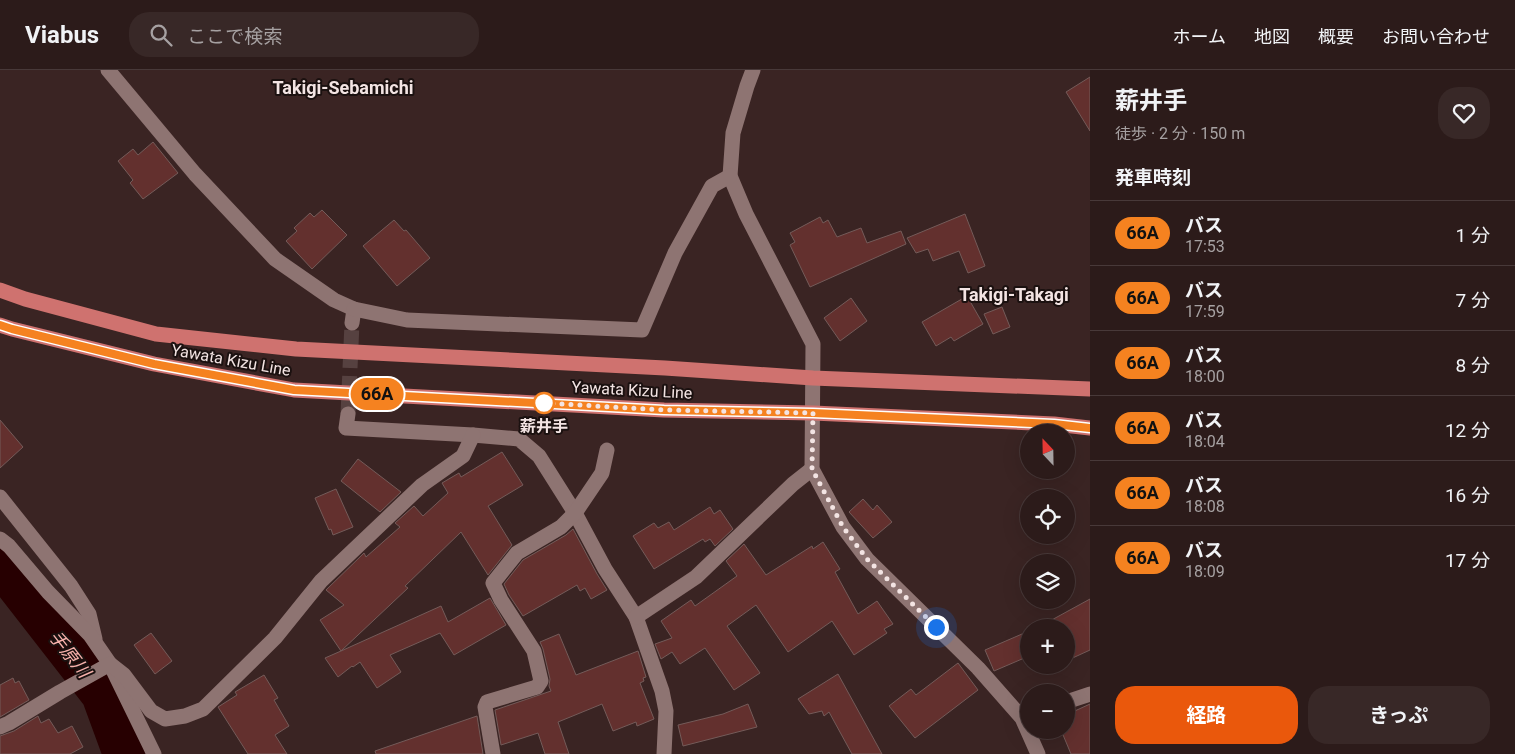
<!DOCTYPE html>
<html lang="ja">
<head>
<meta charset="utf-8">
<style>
  body { margin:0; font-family:Roboto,"Noto Sans JP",sans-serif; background:#382827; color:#f1f3f6; height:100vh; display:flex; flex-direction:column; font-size:19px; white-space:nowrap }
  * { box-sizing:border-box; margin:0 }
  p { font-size:16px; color:#a6a1a2 }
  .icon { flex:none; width:28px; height:28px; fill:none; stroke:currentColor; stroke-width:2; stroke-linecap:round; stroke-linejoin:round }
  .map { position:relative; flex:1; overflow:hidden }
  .panel { display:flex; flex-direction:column; background:#2c1b1a; width:425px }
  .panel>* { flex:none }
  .badge { padding:0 10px; border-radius:16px; font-size:18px; line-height:32px }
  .needle { width:32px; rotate:338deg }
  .controls { position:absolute; left:1020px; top:354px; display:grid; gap:10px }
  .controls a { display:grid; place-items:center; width:55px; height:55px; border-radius:50%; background:#2c1b1a; box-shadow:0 5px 20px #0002,0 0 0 1px #483939; font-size:25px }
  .you { position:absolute; width:25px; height:25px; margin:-12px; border:4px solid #fff; border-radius:50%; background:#1a73e8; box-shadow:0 0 0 8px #1a73e833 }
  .map>.badge { position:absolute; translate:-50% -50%; box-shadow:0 0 0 2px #fff }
  h2 { padding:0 25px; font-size:19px; line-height:45px }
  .round { display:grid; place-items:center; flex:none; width:52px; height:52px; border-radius:20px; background:#382827 }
  .summary { display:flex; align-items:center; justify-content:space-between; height:85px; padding:0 25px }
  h1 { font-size:24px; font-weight:700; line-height:38px }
  .button { display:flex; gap:10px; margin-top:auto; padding:10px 25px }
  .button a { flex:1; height:58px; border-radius:20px; background:#ea580c; color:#fff; font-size:20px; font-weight:700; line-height:58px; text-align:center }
  .button a+a { background:#382827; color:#f1f3f6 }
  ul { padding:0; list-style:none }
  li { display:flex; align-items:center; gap:15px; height:65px; padding:0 25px; border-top:1px solid #483939 }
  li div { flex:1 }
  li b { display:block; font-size:19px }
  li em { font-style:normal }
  li .badge { min-width:55px; font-weight:700; text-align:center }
  header { display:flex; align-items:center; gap:30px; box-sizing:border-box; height:70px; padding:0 25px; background:#2c1b1a; border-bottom:1px solid #483939 }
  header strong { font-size:24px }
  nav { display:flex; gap:28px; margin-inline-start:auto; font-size:18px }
  .search { width:350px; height:45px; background:#382827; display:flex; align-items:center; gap:12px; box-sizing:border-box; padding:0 18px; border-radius:20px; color:#a6a1a2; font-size:19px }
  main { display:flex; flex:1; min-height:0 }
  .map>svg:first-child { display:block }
</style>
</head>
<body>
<header>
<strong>Viabus</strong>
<div class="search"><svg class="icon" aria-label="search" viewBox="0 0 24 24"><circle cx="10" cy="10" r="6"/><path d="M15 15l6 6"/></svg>ここで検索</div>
<nav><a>ホーム</a><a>地図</a><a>概要</a><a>お問い合わせ</a></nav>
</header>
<main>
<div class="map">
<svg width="1090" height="684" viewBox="0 0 1090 684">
  <rect width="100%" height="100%" fill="#3a2423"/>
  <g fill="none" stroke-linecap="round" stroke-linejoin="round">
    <!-- river -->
    <polyline stroke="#270001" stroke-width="42" points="0,493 102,624 124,684"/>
  </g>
  <!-- building -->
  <g fill="#63302e" stroke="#745b59">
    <polygon points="1090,7 1090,61 1066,22"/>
    <polygon points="153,72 178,103 143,129 130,113 133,110 118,91 133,79 138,85"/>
    <polygon points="322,140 347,165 312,199 286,171 297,161 294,158 310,143 314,147"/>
    <polygon points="965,144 985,196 968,203 959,181 933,191 928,179 916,183 907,168"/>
    <polygon points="820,147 823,153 828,150 837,167 861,158 867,173 901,161 906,174 810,217 790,175 795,172 790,163"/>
    <polygon points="394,150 404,161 406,160 430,188 397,216 363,176"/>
    <polygon points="967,226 983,254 954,271 951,267 936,276 922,252"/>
    <polygon points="851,228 867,251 840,271 824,248"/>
    <polygon points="1002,237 1010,257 993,264 984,244"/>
    <polygon points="0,350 23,377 0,398"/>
    <polygon points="502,382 523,415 488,436 512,475 488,505 461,462 405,516 408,518 341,581 441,536 448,552 490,528 506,555 454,585 440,563 390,585 401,602 377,618 360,592 353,597 352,596 338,607 325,588 341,581 320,550 344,535 326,520 364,483 366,487 400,457 395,453 414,436 423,446 448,423 442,413 459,403 461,407"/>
    <polygon points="358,389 401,422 380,442 341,411"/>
    <polygon points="336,419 353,457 333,465 331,459 329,460 315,428"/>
    <polygon points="863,429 873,440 877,435 892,452 873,468 849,442"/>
    <polygon points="710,437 714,444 720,440 733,459 715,476 710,469 705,472 703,469 654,499 633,466 654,453 658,458 669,452 674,460"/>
    <polygon points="573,459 597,504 607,520 591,529 585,518 580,521 577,515 523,546 509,525 504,514 523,490 566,465"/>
    <polygon points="823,472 840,499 835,502 858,544 877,531 893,554 884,559 887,563 854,585 832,551 788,582 756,535 727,556 760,603 734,620 705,578 680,594 672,582 661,589 655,574 672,568 661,551 691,530 695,536 737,506 726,491 744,474 766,505 812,476 813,479"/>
    <polygon points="1090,529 1090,580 1066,591 1066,558 1037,558"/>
    <polygon points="1029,561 1029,586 994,601 985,580"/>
    <polygon points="151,563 172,591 155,604 134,575"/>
    <polygon points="559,564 576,605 638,581 646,607 643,608 644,611 640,613 654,649 637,656 636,652 613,661 602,634 558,652 569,684 545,684 538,663 501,675 495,640 551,621 549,616 550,609 543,579 540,572"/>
    <polygon points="958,593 978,620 915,668 889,636 911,619 916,625"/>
    <polygon points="838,604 882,684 852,684 829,642 824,646 822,641 809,644 798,629"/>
    <polygon points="264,605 278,628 274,630 289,656 275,665 287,684 248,684 218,637 237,625 235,622"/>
    <polygon points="13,608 15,613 19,611 29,630 0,647 0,615"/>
    <polygon points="748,634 757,657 683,676 678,655 723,644"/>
    <polygon points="1090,634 1090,684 1071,684 1061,660 1066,660 1066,645"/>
    <polygon points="38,646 41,653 49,649 58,663 72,656 83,677 70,684 0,684 0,666 14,661"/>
    <polygon points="477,646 483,684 376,684 375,681"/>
  </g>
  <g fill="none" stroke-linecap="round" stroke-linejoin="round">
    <!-- minor-tunnel -->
    <polyline stroke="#564140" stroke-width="15" stroke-dasharray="15 8" stroke-linecap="butt" points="348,344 352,253"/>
    <!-- minor -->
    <g stroke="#8e7472" stroke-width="15">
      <polyline points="108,0 195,104 275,189 334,230 354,239 352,253"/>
      <polyline points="753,0 747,16 733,63 730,106 746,144 813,274 812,399 843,457 867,489 978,598 1022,648 1038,684"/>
      <polyline points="354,239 407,250 642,260 675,183 712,116 730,106"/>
      <polyline points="348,344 346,358 473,365 519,369 539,386 575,443 605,499 636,547 662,621 666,641 664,684"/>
      <polyline points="0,427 71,516 89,544 95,569"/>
      <polyline points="0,469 9,476 48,522 90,565 110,594 154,684"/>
      <polyline points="636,547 696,507 793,414 812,399"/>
      <polyline points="1066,632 1090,624"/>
      <polyline points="0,657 9,653 60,622 110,594 124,605 151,641 165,649 185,646 203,639 275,568 321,511 422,415 463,386 473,365"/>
      <polyline points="493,684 485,637 487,632 537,617 541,611 534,581 501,530 493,513 517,483 561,457 575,443 602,403 607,380"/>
    </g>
    <!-- major -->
    <g stroke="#cf726f" stroke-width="15">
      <polyline points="0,220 25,229 156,264 296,279 665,298 813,308 1090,319"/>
      <polyline points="0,255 12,259 154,294 294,320 664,340 813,343 1054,354 1090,358"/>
    </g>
  </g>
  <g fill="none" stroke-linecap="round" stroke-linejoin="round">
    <defs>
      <polyline id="line" points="0,255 12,259 154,294 294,320 664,340 813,343 1054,354 1090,358"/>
    </defs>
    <!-- line casing -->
    <use href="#line" stroke="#fff" stroke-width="11"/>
    <!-- line -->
    <use href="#line" stroke="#f58220" stroke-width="8"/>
    <!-- walk -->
    <polyline stroke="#f3e4e3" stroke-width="5" stroke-dasharray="0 9" points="544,333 664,340 813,343 812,399 843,457 867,489 936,557"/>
  </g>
  <!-- markers -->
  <circle fill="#fff" stroke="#f58220" stroke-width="2.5" cx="544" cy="333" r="10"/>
  <g text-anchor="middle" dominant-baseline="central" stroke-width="4" stroke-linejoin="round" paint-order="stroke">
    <!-- street labels -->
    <g font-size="16" fill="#f3e4e3" stroke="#1b1110">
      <text transform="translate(231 290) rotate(10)">Yawata Kizu Line</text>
      <text transform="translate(632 320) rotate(3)">Yawata Kizu Line</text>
    </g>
    <!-- stop labels -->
    <g font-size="16" font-weight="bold" fill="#f3e4e3" stroke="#1b1110">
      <text x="544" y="356">薪井手</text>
    </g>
    <!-- neighbourhood labels -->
    <g font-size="18" font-weight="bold" fill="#f3e4e3" stroke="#1b1110">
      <text x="343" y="17">Takigi-Sebamichi</text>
      <text x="1014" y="224">Takigi-Takagi</text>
    </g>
    <!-- water labels -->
    <g font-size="18" font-style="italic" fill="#f9b3ad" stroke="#1b1110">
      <text transform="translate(70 584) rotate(52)">手原川</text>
    </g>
  </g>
</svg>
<div class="controls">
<a><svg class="needle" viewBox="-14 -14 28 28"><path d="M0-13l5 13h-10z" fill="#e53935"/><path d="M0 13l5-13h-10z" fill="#a6a1a2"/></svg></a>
<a><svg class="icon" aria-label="locate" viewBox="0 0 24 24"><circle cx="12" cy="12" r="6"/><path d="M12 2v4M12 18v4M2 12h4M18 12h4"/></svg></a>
<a><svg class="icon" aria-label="layers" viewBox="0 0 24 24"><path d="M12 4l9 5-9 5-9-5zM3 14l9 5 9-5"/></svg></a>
<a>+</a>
<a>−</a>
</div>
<div class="you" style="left:936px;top:557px"></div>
<b class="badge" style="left:377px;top:324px;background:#f58220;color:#111">66A</b>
</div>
<section class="panel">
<div class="summary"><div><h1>薪井手</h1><p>徒歩 · 2 分 · 150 m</p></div><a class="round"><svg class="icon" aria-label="heart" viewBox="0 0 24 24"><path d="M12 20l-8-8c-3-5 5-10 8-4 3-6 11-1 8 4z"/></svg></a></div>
<h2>発車時刻</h2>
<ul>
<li><span class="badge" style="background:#f58220;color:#111">66A</span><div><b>バス</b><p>17:53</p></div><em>1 分</em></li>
<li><span class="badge" style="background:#f58220;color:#111">66A</span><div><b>バス</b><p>17:59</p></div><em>7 分</em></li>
<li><span class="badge" style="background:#f58220;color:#111">66A</span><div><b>バス</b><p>18:00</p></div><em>8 分</em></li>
<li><span class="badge" style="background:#f58220;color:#111">66A</span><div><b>バス</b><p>18:04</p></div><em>12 分</em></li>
<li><span class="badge" style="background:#f58220;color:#111">66A</span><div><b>バス</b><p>18:08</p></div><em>16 分</em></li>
<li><span class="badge" style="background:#f58220;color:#111">66A</span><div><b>バス</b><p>18:09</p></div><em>17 分</em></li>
</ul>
<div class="button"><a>経路</a><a>きっぷ</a></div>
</section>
</main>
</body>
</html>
